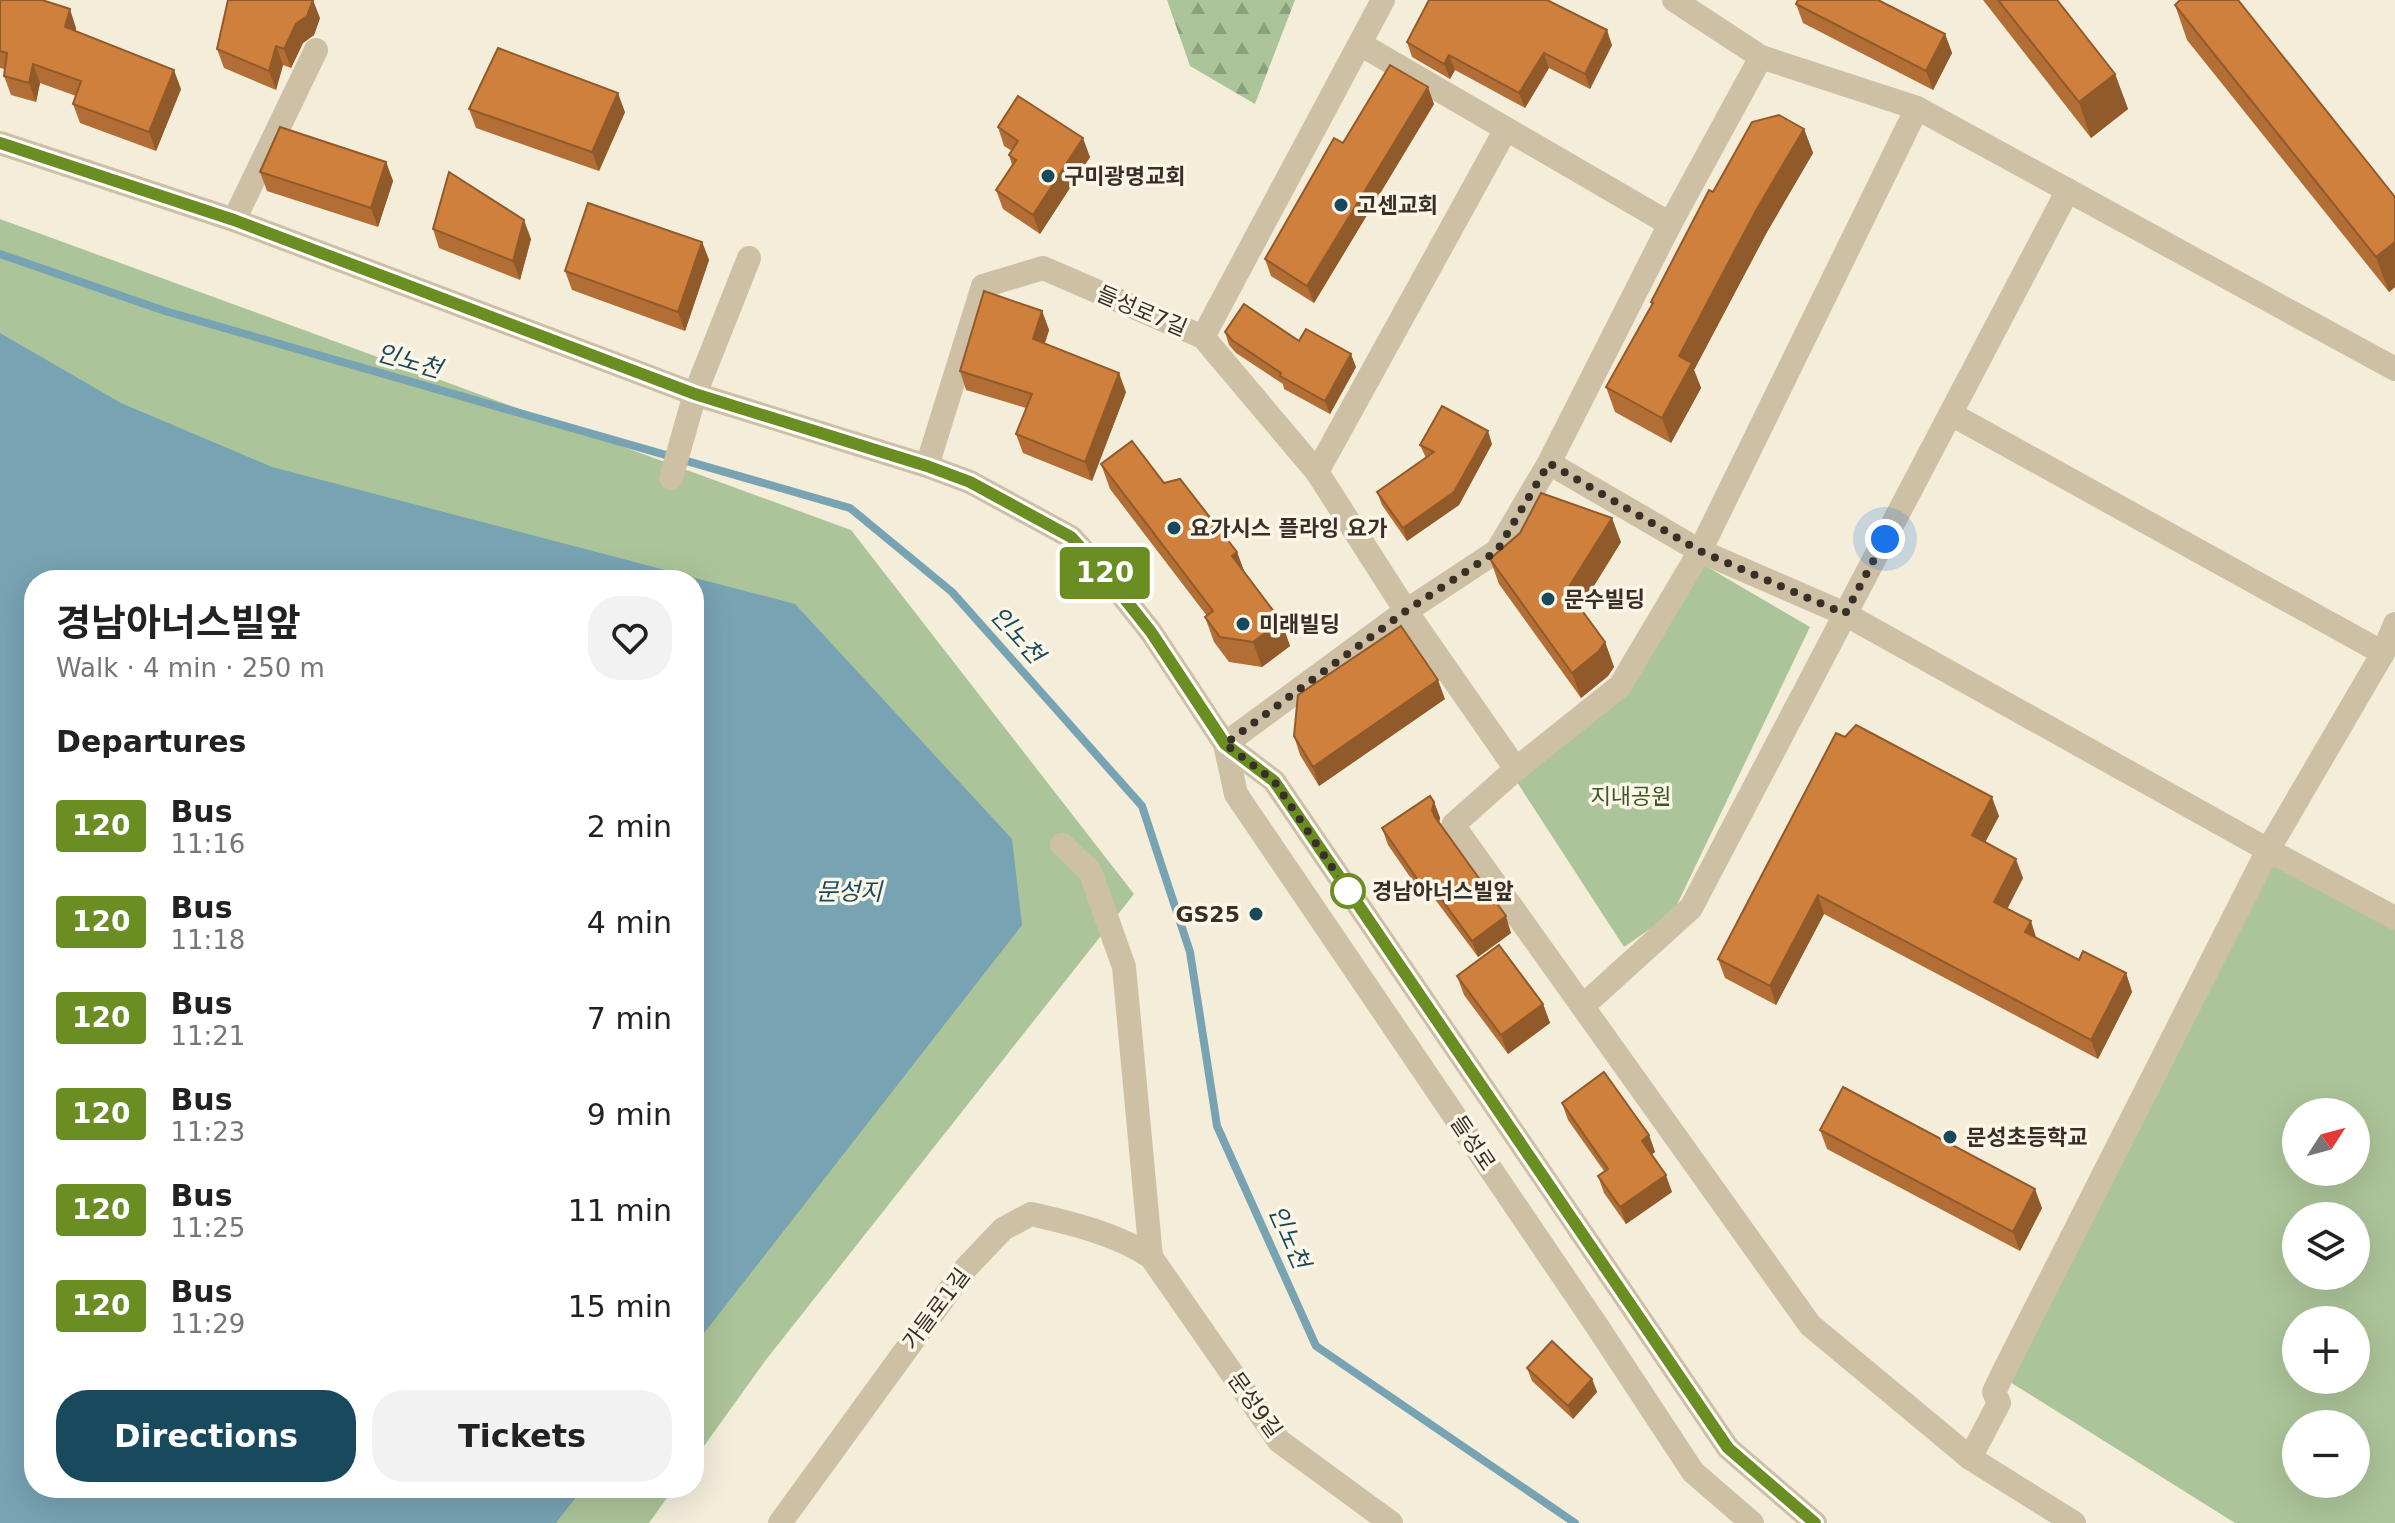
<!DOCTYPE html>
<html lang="en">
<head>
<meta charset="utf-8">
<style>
  body { margin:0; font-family:"DejaVu Sans","Noto Sans KR",sans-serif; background:#f2f2f2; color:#222; height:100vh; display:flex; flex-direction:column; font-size:30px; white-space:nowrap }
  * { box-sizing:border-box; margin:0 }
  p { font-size:26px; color:#767676 }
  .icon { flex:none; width:44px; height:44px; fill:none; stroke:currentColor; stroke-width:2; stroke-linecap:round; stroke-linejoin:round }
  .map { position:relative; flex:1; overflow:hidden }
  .sheet { position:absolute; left:24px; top:570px; width:680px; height:928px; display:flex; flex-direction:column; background:#fff; border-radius:32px; box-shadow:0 8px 32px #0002 }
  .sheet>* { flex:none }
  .badge { padding:0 16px; border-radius:6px; font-size:28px; line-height:52px }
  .needle { width:52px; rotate:54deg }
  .buttons { position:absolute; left:2282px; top:1098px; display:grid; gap:16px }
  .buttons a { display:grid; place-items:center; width:88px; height:88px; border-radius:50%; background:#fff; box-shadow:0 8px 32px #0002; font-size:40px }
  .you { position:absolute; width:40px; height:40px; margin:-20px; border:6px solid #fff; border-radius:50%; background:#1a73e8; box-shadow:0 0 0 12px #1a73e833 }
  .map>.badge { position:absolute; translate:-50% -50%; box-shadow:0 0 0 4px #fff }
  h2 { padding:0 32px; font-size:30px; line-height:72px }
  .round { display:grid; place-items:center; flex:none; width:84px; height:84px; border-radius:32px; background:#f2f2f2 }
  .headline { display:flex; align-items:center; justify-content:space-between; height:136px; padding:0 32px }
  h1 { font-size:38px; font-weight:700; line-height:60px }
  .button { display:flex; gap:16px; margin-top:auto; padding:16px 32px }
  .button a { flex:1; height:92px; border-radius:32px; background:#19495d; color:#fff; font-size:32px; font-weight:700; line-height:92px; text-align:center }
  .button a+a { background:#f2f2f2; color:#222 }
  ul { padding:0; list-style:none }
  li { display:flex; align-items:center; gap:24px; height:96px; padding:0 32px }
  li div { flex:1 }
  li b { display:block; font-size:30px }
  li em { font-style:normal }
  li .badge { min-width:88px; font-weight:700; text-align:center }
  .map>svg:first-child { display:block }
</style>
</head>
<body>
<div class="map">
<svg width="2395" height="1523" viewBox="0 0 2395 1523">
  <defs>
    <pattern id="forest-firs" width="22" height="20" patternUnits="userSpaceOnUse" patternTransform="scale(2)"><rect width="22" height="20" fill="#acc499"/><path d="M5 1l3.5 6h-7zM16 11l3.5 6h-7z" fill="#8da07d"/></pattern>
  </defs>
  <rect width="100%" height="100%" fill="#f4edda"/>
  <!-- forest -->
  <polygon fill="url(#forest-firs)" points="1167,0 1295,0 1255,104 1190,66"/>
  <!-- green -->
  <g fill="#acc499" fill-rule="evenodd">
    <polygon points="0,219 851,530 1134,894 765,1361 694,1460 694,580 34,580 34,1488 674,1488 649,1523 0,1523"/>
    <polygon points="1697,561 1810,627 1673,913 1624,947 1513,776 1623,689"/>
    <path d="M 2268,850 L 2395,926 L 2395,1523 L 2235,1523 L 2010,1382 ZM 2296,1112 L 2356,1112 L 2356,1172 L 2296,1172 ZM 2296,1216 L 2356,1216 L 2356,1276 L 2296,1276 ZM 2296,1320 L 2356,1320 L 2356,1380 L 2296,1380 ZM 2296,1424 L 2356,1424 L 2356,1484 L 2296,1484 Z"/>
  </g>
  <!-- water -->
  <polygon fill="#77a3b3" points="0,333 121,403 272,467 795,604 1012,839 1022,925 694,1346 694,580 34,580 34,1488 583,1488 556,1523 0,1523"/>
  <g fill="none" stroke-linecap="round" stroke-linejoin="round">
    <!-- stream -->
    <polyline stroke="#77a3b3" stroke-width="8" points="0,254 165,311 850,508 952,592 1142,806 1190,952 1217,1126 1316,1346 1575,1523"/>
    <!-- minor -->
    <g stroke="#cdc0a5" stroke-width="24">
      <polyline points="1674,0 1761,57 1917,108 2395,369"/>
      <polyline points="1360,44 1670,224"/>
      <polyline points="1917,108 1700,551 1620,686 1516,769 1453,825 1810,1325 1970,1458"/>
      <polyline points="0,143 234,220 695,394 927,466 970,482 1071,537 1105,574 1151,632 1225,744 1274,781 1728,1448 1815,1523"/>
      <polyline points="234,220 316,50"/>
      <polyline points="1203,337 1383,0"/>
      <polyline points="1951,414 2383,653"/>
      <polyline points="1549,463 1700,551 1845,614 2268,850 2395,918"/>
      <polyline points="927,466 983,286 1043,268 1203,337 1317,472 1406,611 1516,769"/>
      <polyline points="1317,472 1506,129"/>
      <polyline points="671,478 695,394 749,258"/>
      <polyline points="1225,744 1236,794 1597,1326 1693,1472 1752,1523"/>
      <polyline points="1225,744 1406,611 1497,551 1549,463 1670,224 1761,57"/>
      <polyline points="1062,845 1090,871 1124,967 1151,1257"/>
      <polyline points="1584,1005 1691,908 2068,190"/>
      <path d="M 780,1523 L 965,1269 L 1003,1229 L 1031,1214 C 1071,1223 1117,1234 1151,1257 L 1279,1441 L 1391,1523"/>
      <polyline points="2074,1523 1970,1458 1999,1403 1994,1392 2004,1371 2268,850 2383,653 2395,624"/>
    </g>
  </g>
  <!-- wall -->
  <g fill="#b26e34">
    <polygon points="0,0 76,28 76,31 181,89 156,151 80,123 73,104 76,96 40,83 36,102 11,95 4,76 5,69 0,68"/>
    <polygon points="1983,0 2057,0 2115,74 2128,109 2091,138"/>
    <polygon points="1796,4 1945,34 1952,53 1933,90 1803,23"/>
    <polygon points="2175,5 2395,197 2395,287 2389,292 2187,40"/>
    <polygon points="320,18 314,35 303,43 291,68 283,65 276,90 224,68 217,49"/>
    <polygon points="1407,42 1612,45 1590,89 1549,68 1525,108 1455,70 1450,79 1412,57"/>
    <polygon points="1434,104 1314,303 1271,276 1265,259 1343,143"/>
    <polygon points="469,109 625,112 599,171 476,128"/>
    <polygon points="998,127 1090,157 1040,234 1003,209 996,190 1012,165 1009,155 1012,151 1004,146"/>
    <polygon points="1804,129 1813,153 1767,232 1694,370 1701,388 1671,443 1615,412 1606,387 1652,306 1651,302 1713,192"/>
    <polygon points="386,162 393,181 378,227 267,191 260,172"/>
    <polygon points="433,229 531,239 520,280 439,248"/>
    <polygon points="702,242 709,260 685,331 572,290 565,271"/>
    <polygon points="1042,311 1049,330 1045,343 1126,392 1092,481 1023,453 1016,434 1026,408 966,390 960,371"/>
    <polygon points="1225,332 1299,341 1356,367 1330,414 1284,389 1283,384 1236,353 1229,345"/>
    <polygon points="1492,444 1459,505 1407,541 1382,505 1377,492 1426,458 1420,445"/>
    <polygon points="1101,464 1164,483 1237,552 1244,571 1281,621 1290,646 1262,667 1229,662 1214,642 1205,617 1207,616 1110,489"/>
    <polygon points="1621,542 1580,608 1605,642 1614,667 1608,676 1581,698 1499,584 1490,559"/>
    <polygon points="1445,699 1319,786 1300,755 1294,736"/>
    <polygon points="1836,733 1999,816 1985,842 2023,878 2007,909 2037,938 2079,960 2126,973 2132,992 2098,1059 1824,914 1776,1005 1725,978 1718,959"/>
    <polygon points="1434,802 1440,818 1439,823 1511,933 1478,957 1434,898 1428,903 1388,845 1382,828"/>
    <polygon points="1457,976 1543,1004 1550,1023 1508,1054 1464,995"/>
    <polygon points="1562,1103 1649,1135 1655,1152 1651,1154 1672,1192 1626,1224 1604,1193 1598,1176 1604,1171 1568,1120"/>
    <polygon points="1820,1130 2042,1208 2020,1251 1827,1149"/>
    <polygon points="1527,1368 1592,1379 1597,1392 1573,1419 1532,1381"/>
  </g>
  <!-- shaded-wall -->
  <g fill="#915a2a">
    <polygon points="313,0 320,18 314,35 303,43 291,68 284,49 296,24"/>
    <polygon points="70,9 76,28 72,46 65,27"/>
    <polygon points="1607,30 1612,45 1590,89 1585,74"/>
    <polygon points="1945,34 1952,53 1933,90 1926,71"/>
    <polygon points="276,46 283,65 276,90 269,71"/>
    <polygon points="1544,53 1549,68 1525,108 1519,93"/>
    <polygon points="1449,55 1455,70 1450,79 1444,64"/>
    <polygon points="33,64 40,83 36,102 29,83"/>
    <polygon points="174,70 181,89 156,151 149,132"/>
    <polygon points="2115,74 2128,109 2091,138 2079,102"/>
    <polygon points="1428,87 1434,104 1314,303 1307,286"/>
    <polygon points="618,93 625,112 599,171 592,152"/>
    <polygon points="1804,129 1813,153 1767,232 1694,370 1701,388 1671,443 1662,418 1679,356 1758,207"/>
    <polygon points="1083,138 1090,157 1040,234 1033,215"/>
    <polygon points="386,162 393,181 378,227 371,208"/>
    <polygon points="524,220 531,239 520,280 513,261"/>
    <polygon points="702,242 709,260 685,331 678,312"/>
    <polygon points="2395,242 2395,287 2389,292 2376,257"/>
    <polygon points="1042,311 1049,330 1040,357 1033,339"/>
    <polygon points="1351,354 1356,367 1330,414 1325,401"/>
    <polygon points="1119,373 1126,392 1092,481 1085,462"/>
    <polygon points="1488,431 1492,444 1459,505 1407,541 1403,528"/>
    <polygon points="1612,518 1621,542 1576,615 1567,590"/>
    <polygon points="1237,552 1246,577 1232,556"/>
    <polygon points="1281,621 1290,646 1262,667 1253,642"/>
    <polygon points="1605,642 1614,667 1608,676 1581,698 1572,673"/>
    <polygon points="1438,680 1445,699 1319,786 1313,767"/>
    <polygon points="1992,797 1999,816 1979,854 1972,835"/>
    <polygon points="1434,802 1440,818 1438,826 1432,810"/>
    <polygon points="2016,859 2023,878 2001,921 1994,902"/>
    <polygon points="1429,882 1434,898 1428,903 1422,886"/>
    <polygon points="1818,895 1824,914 1776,1005 1770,986"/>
    <polygon points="1506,916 1511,933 1478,957 1472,941"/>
    <polygon points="2031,921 2037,940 2025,932"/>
    <polygon points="2126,973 2132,992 2098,1059 2091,1040"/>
    <polygon points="1543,1004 1550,1023 1508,1054 1501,1035"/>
    <polygon points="1649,1135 1655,1152 1648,1158 1642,1141"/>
    <polygon points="1666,1175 1672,1192 1626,1224 1620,1207"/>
    <polygon points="2035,1189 2042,1208 2020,1251 2013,1232"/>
    <polygon points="1592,1379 1597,1392 1573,1419 1568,1406"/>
  </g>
  <!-- building -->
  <g fill="#cf803c" stroke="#915a2a" stroke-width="2">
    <polygon points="0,0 42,0 70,9 65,27 174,70 149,132 73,104 81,81 33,64 29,83 4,76 7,53 0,51"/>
    <polygon points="228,0 313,0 307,16 296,24 284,49 276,46 269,71 217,49"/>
    <polygon points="1429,0 1547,0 1607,30 1585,74 1544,53 1519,93 1449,55 1444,64 1407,42"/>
    <polygon points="1798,0 1878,0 1945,34 1926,71 1796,4"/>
    <polygon points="1998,0 2057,0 2115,74 2079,102"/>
    <polygon points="2180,0 2238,0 2395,197 2395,242 2376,257 2175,5"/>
    <polygon points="498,48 618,93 592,152 469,109"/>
    <polygon points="1390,65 1428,87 1307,286 1265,259 1334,138 1343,143"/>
    <polygon points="1018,96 1083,138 1033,215 996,190 1016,160 1009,155 1018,141 998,127"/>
    <polygon points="1779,115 1804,129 1758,207 1679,356 1692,363 1662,418 1606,387 1653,303 1651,302 1709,190 1713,192 1752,122"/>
    <polygon points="280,127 386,162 371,208 260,172"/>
    <polygon points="449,172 524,220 513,261 433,229"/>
    <polygon points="588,203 702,242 678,312 565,271"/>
    <polygon points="984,291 1042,311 1033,339 1119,373 1085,462 1016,434 1032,394 960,371"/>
    <polygon points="1244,304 1299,341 1306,329 1351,354 1325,401 1280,376 1281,373 1232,340 1225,332"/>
    <polygon points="1442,406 1488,431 1454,492 1403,528 1377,492 1434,452 1420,445"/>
    <polygon points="1132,441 1164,483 1180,479 1237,552 1232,556 1281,621 1253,642 1220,637 1205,617 1213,611 1101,464"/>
    <polygon points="1541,493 1612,518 1567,590 1605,642 1599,651 1572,673 1490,559 1520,533"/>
    <polygon points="1401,626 1438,680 1313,767 1294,736 1298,695"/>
    <polygon points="1856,725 1992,797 1972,835 2016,859 1994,902 2031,921 2025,932 2079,960 2083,951 2126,973 2091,1040 1818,895 1770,986 1718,959 1836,733 1845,737"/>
    <polygon points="1430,796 1434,802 1432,810 1435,817 1506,916 1472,941 1429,882 1422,886 1382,828"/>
    <polygon points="1499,945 1543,1004 1501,1035 1457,976"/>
    <polygon points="1604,1072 1649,1135 1642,1141 1666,1175 1620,1207 1598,1176 1608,1169 1562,1103"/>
    <polygon points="1843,1087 2035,1189 2013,1232 1820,1130"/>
    <polygon points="1552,1341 1592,1379 1568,1406 1527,1368"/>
  </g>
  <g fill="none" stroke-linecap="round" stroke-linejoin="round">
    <defs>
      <polyline id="line" points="0,143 234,220 695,394 927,466 970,482 1071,537 1105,574 1151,632 1225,744 1274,781 1728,1448 1815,1523"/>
    </defs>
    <!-- line casing -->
    <use href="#line" stroke="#fff" stroke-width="18"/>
    <!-- line -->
    <use href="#line" stroke="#6b8e23" stroke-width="12"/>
    <!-- walk -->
    <polyline stroke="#383027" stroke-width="8" stroke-dasharray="0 14.4" points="1348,891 1274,781 1225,744 1406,611 1497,551 1549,463 1700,551 1845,614 1885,539"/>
  </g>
  <!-- markers -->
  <g fill="#19495d" stroke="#fbf6e7" stroke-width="3">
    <circle cx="1048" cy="176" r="8"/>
    <circle cx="1341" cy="205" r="8"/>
    <circle cx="1174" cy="528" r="8"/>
    <circle cx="1548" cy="599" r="8"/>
    <circle cx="1243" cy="624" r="8"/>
    <circle cx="1256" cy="914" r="8"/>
    <circle cx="1950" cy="1137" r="8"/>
  </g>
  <circle fill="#fff" stroke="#6b8e23" stroke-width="4" cx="1348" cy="891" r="16"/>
  <g text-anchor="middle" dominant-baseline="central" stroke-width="7" stroke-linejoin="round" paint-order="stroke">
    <!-- poi labels -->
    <g font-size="22" font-weight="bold" fill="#383027" stroke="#fbf6e7" text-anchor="start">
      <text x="1064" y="176">구미광명교회</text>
      <text x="1357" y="205">고센교회</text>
      <text x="1190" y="528">요가시스 플라잉 요가</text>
      <text x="1564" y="599">문수빌딩</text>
      <text x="1259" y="624">미래빌딩</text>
      <text x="1240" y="914" text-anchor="end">GS25</text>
      <text x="1966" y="1137">문성초등학교</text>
    </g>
    <!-- street labels -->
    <g font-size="22" fill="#383027" stroke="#fbf6e7">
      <text transform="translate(1142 311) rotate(23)">들성로7길</text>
      <text transform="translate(1473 1143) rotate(56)">들성로</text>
      <text transform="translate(936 1309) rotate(-53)">가들로1길</text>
      <text transform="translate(1255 1405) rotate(54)">문성9길</text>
    </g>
    <!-- park labels -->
    <g font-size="22" fill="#3c5829" stroke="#fbf6e7">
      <text x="1631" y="796">지내공원</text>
    </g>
    <!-- stop labels -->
    <g font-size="22" font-weight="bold" fill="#383027" stroke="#fbf6e7" text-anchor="start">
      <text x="1372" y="891">경남아너스빌앞</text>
    </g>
    <!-- water labels -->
    <g font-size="24" font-style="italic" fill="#19495d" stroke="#fbf6e7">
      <text transform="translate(409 361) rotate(16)">인노천</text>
      <text transform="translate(1017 635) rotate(48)">인노천</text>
      <text x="849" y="892">문성지</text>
      <text transform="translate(1289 1237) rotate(66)">인노천</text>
    </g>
  </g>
</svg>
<div class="buttons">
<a><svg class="needle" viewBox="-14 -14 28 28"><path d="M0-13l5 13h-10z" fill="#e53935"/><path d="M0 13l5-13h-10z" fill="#767676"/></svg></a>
<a><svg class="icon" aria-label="layers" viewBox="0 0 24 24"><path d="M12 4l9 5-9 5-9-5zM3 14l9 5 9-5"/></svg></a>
<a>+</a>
<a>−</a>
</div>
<div class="you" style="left:1885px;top:539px"></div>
<b class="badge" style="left:1105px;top:573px;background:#6b8e23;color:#fff">120</b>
<section class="sheet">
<div class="headline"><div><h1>경남아너스빌앞</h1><p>Walk · 4 min · 250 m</p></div><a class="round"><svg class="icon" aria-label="heart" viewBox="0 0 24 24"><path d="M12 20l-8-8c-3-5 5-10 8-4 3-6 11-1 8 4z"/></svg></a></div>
<h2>Departures</h2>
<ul>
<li><span class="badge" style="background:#6b8e23;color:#fff">120</span><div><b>Bus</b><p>11:16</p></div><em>2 min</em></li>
<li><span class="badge" style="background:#6b8e23;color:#fff">120</span><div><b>Bus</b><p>11:18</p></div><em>4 min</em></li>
<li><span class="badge" style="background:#6b8e23;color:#fff">120</span><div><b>Bus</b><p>11:21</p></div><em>7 min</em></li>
<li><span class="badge" style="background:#6b8e23;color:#fff">120</span><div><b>Bus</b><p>11:23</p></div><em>9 min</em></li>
<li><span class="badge" style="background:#6b8e23;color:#fff">120</span><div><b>Bus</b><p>11:25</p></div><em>11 min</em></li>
<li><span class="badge" style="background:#6b8e23;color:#fff">120</span><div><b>Bus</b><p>11:29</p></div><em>15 min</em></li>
</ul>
<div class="button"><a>Directions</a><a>Tickets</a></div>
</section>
</div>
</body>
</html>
